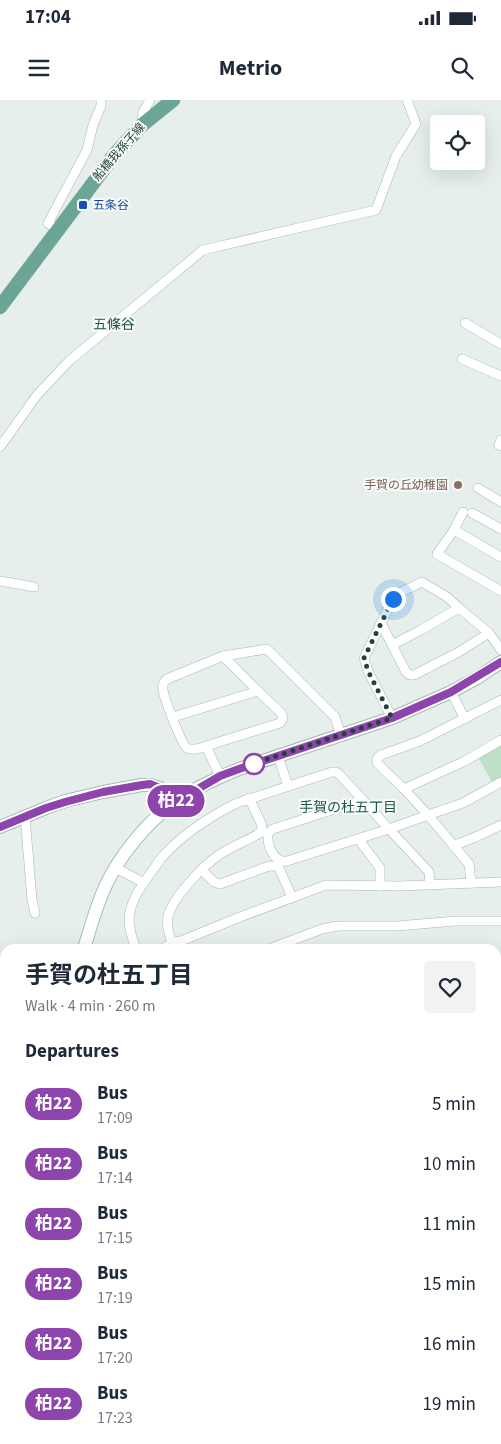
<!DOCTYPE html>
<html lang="en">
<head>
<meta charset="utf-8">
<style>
  body { margin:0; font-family:"Source Sans 3","Noto Sans JP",sans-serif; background:#f2f2f3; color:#1f2937; height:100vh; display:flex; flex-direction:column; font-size:19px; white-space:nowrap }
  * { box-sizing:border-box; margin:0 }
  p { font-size:16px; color:#747a83 }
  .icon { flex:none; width:28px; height:28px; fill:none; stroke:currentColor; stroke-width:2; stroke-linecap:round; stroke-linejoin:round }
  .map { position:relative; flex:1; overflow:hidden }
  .drawer { position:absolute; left:0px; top:844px; width:501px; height:501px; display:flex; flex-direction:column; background:#fff; border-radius:15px 15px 0 0; box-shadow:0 5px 20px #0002 }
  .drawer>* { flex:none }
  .badge { padding:0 10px; border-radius:16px; font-size:18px; line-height:32px }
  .controls { position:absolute; left:430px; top:15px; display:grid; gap:10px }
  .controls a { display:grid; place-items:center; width:55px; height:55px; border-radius:5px; background:#fff; box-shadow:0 5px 20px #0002; font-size:25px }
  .you { position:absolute; width:25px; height:25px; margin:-12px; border:4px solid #fff; border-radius:50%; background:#1a73e8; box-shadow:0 0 0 8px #1a73e833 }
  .map>.badge { position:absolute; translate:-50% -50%; box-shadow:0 0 0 2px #fff }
  h2 { padding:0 25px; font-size:19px; line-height:45px }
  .round { display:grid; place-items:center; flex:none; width:52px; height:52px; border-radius:5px; background:#f2f2f3 }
  .summary { display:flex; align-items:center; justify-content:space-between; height:85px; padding:0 25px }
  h1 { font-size:24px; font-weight:700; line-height:38px }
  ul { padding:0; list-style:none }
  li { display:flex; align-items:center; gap:15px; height:60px; padding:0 25px }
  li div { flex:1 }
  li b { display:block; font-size:19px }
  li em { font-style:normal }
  li .badge { min-width:55px; font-weight:700; text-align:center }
  .status { display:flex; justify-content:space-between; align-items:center; height:35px; padding:0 25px; background:#fff; direction:ltr }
  .status svg { height:14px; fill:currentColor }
  header { display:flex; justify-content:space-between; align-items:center; height:65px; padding:0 25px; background:#fff; font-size:22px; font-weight:700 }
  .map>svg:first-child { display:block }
</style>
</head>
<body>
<div class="status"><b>17:04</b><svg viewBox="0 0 49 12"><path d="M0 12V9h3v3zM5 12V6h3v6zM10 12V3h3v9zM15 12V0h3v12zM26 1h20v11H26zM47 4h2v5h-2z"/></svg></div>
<header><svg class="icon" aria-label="menu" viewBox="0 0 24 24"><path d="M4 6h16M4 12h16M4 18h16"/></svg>Metrio<svg class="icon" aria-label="search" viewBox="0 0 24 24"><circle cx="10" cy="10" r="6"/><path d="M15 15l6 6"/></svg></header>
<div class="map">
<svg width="501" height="1344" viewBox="0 0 501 1344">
  <rect width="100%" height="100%" fill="#e6efeb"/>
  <!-- green -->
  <g fill="#bfe0c8">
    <polygon points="501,644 501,679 493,684 478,657"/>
    <polygon points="167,1340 338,1340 337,1344 168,1344"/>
    <polygon points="388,1340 452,1340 449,1344 385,1344"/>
  </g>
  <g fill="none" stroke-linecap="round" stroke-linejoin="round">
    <!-- stream -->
    <g stroke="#8ec9d4" stroke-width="2">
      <polyline points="496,896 501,896"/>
      <polyline points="0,1029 5,1028"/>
    </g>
    <defs>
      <g id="street">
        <polyline points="142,25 143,12 150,0"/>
        <polyline points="57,130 48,123 87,50 93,25 101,6 101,0"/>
        <polyline points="465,223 501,244"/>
        <polyline points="462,259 501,276"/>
        <polyline points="501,340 499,345 501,346"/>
        <polyline points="0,347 37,295 69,261 203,150 376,110 396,56 416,24 407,0"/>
        <polyline points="478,388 501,402"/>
        <polyline points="463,412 454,430 437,454 501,491"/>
        <polyline points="472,413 501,429"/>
        <polyline points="454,430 501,457"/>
        <polyline points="0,481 34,487"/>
        <polyline points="459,508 489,533 501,550"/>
        <polyline points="381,523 406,572 410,575 414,575 457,553 489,533"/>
        <polyline points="392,545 421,530 459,508 447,497 422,482 397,494 393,499 364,558 368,571 392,618"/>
        <polyline points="223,556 267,549 335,617 341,636"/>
        <polyline points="451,592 465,619"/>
        <polyline points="501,600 420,641 381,655 377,659 377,663 404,689 465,661 501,640"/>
        <path d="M 173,617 L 258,591 L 223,556 L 167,579 C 163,582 162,585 163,590 C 164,598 182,645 187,648 C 193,651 200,648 206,646 L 220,676"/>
        <polyline points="206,646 280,623 283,618 281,613 258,591"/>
        <polyline points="278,656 288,686"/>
        <polyline points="404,689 428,715 389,729 429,772 430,785"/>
        <polyline points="25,716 32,800 35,813"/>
        <polyline points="360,738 362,744 380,768 380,786"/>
        <polyline points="453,746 478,736 501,725"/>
        <polyline points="116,768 144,783"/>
        <polyline points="202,770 214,782 220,784 269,766 275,766 279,768 292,797"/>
        <polyline points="471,783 469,764 428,715 463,703 501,682"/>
        <path d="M 172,843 C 169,835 166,826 168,817 C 171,799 204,765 219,755 C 232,746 247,741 260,733 L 262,727 L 261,723 L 249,698"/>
        <path d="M 136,849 C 132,837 127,824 130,812 C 132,800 140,788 147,778 C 153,771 157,763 163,756 C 184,733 209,717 237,703 L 332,672 L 336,672 L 340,675 L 389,729 L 287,761 C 273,763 267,745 268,733 L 273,729 L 363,700"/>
        <polyline points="162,849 172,843 181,841 240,817 326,785 400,786 501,782"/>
        <polyline points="269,849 322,829 338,826 397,826 456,821 501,821"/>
        <polyline points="0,944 5,942"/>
      </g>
      <g id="secondary">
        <polyline points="0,727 46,708 65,701 103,692 142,685 150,685 160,688 174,703"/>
        <path d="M 84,849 C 90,828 96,807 105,787 C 119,756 147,722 175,702 C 194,688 217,678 239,669 L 392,618 L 451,592 L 477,578 L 501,562"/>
        <polyline points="0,1008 5,1009"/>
        <polyline points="496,1018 501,1017"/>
        <polyline points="57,1340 58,1344"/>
      </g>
      <polyline id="primary" points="0,207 115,54 142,25 173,0"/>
    </defs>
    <!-- street casing -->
    <use href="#street" stroke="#a8b8b2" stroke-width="10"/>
    <!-- secondary casing -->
    <use href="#secondary" stroke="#a4bbb3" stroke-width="14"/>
    <!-- primary casing -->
    <use href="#primary" stroke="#c2cac8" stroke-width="15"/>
    <!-- street -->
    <use href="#street" stroke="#fff" stroke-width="9"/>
    <!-- secondary -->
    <use href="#secondary" stroke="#fff" stroke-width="12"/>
    <!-- primary -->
    <use href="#primary" stroke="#6aa596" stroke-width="14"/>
  </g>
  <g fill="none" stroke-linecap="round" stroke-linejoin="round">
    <defs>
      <polyline id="line" points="0,727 46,708 65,702 103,692 142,685 150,684 160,688 174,703 220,676 239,669 392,618 451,592 501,562"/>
    </defs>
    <!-- line casing -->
    <use href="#line" stroke="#fff" stroke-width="11"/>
    <!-- line -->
    <use href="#line" stroke="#8e44ad" stroke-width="8"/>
    <!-- walk -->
    <polyline stroke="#24423a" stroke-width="5" stroke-dasharray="0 9" points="254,664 252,664 392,618 368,571 364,558 393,499"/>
  </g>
  <!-- markers -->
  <rect fill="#1a4fb4" stroke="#f7fbf9" stroke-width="2" x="78" y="100" width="10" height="10" rx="2.5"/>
  <circle fill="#8d6e63" stroke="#f7fbf9" stroke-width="2" cx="458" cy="385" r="5"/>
  <circle fill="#fff" stroke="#8e44ad" stroke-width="2.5" cx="254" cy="664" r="10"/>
  <g text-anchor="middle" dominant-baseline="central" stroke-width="4" stroke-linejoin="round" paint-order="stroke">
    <!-- street labels -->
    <g font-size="12" fill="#24423a" stroke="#f7fbf9">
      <text transform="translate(119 52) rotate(-49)">船橋我孫子線</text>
    </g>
    <!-- transit labels -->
    <g font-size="12" fill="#164399" stroke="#f7fbf9" text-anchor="start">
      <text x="93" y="105">五条谷</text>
    </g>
    <!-- education labels -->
    <g font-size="12" fill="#785e54" stroke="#f7fbf9" text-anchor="end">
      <text x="448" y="385">手賀の丘幼稚園</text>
    </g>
    <!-- neighbourhood labels -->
    <g font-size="14" fill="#1f5548" stroke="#f7fbf9">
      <text x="114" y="225">五條谷</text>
      <text x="348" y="708">手賀の杜五丁目</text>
    </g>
  </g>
</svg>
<div class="controls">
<a><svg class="icon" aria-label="locate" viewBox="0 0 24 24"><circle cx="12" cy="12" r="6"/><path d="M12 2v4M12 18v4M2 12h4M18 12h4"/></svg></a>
</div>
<div class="you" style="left:393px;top:499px"></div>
<b class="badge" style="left:176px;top:701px;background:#8e44ad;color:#fff">柏22</b>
<section class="drawer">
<div class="summary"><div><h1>手賀の杜五丁目</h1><p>Walk · 4 min · 260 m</p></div><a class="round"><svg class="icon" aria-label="heart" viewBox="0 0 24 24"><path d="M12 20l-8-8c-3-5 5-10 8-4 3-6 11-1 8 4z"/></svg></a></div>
<h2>Departures</h2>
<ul>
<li><span class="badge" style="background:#8e44ad;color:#fff">柏22</span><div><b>Bus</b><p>17:09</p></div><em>5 min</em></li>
<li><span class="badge" style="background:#8e44ad;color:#fff">柏22</span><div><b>Bus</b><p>17:14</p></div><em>10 min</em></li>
<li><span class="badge" style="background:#8e44ad;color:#fff">柏22</span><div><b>Bus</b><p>17:15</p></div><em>11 min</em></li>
<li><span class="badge" style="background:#8e44ad;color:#fff">柏22</span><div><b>Bus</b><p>17:19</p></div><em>15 min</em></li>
<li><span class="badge" style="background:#8e44ad;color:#fff">柏22</span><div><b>Bus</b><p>17:20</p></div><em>16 min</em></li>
<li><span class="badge" style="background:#8e44ad;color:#fff">柏22</span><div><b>Bus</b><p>17:23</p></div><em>19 min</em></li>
</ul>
</section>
</div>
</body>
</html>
